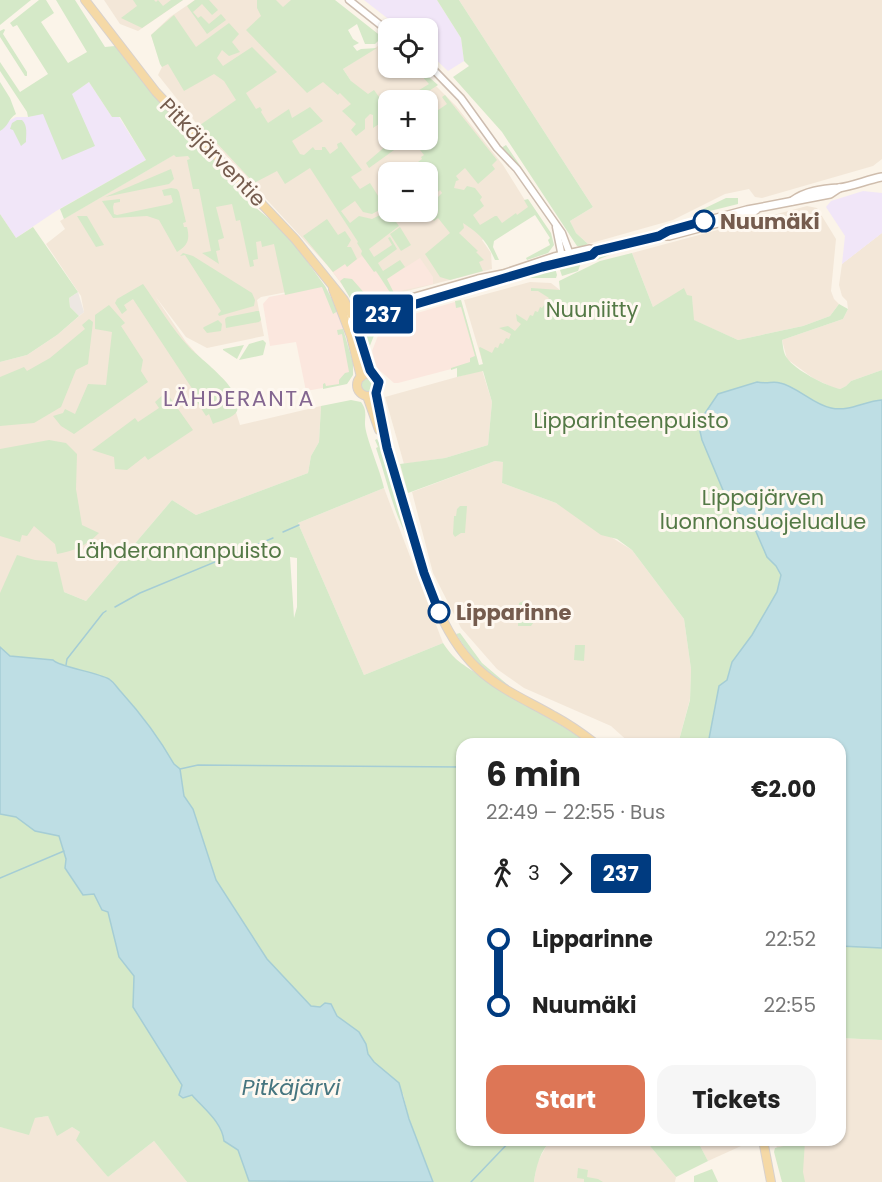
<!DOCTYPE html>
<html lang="en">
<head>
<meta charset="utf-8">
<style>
  body { margin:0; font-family:Poppins,sans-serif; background:#f6f6f6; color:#222; height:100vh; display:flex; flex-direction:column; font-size:22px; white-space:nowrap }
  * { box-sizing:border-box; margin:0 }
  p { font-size:20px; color:#767676 }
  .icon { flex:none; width:33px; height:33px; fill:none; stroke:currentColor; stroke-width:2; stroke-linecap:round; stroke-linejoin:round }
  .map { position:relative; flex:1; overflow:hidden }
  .side { position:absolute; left:456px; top:738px; width:390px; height:408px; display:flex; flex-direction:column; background:#fff; border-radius:18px; box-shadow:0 2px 4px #0004 }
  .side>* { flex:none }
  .badge { padding:0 12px; border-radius:4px; font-size:21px; line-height:39px }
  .controls { position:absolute; left:378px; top:18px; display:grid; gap:12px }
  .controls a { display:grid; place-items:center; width:60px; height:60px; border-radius:12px; background:#fff; box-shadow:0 2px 4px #0004; font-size:30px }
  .map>.badge { position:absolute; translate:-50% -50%; box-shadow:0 0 0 3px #fff }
  .legs { display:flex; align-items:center; gap:9px; height:66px; padding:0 30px; font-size:20px }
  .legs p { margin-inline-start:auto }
  .summary { display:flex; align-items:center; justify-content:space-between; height:102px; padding:0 30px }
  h1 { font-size:33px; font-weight:700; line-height:45px }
  .button { display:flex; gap:12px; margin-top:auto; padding:12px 30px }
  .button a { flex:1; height:69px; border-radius:18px; background:#dd7656; color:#fff; font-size:24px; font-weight:700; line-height:69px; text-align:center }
  .button a+a { background:#f6f6f6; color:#222 }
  ul { padding:0 30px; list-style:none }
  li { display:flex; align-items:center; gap:21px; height:66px; font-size:22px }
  li i { display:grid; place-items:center; width:9px; height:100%; margin:0 8px; background:currentColor }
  li i::after { content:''; width:15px; height:15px; margin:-8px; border:4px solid; border-radius:50%; background:#fff }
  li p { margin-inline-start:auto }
  li:first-child i { background:linear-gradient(#0000 50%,currentColor 0) }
  li:last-child i { background:linear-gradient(currentColor 50%,#0000 0) }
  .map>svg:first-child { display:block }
</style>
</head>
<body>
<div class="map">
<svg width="882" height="1182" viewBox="0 0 882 1182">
  <rect width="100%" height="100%" fill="#fbf4e9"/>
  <!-- residential -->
  <g fill="#f3e7d8" fill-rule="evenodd">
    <polygon points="104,0 183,0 138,31 120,24"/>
    <path d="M 195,0 L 321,0 L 338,95 L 351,81 L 343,69 L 387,40 L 388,68 L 418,68 L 456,106 L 503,165 L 531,210 L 482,240 L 491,253 L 492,269 L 357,304 L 328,266 L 197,124 L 158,75 L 162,67 L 151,35 L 170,17 ZM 388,100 L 428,100 L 428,140 L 388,140 ZM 388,172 L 428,172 L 428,212 L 388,212 Z"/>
    <polygon points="459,0 882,0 882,159 873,166 762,198 755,197 749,189 725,194 673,220 588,244 576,233 570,221 593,207"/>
    <polygon points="196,142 239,195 323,285 261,297 257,300 264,336 207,348 186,337 155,296 186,342 229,390 240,425 321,406 319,442 311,456 308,473 196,515 172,500 86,601 64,592 0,593 0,362 27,355 57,335 84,312 81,296 46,244 65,229 60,221"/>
    <polygon points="807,206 817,208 836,239 831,291 834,299 839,304 830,316 803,326 738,340 693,320 692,296 653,307 632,253"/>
    <polygon points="882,233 882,370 851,381 846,386 840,389 834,388 813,378 787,359 782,340 843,319 848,309 847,301 842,296 839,285 842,264"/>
    <polygon points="530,282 551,283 560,290 557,297 483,364 464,300"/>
    <polygon points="482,370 492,402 488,445 445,458 404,464 385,397"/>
    <polygon points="495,461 504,462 502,483 556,503 632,550 684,619 691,669 690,699 678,744 631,744 611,726 524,688 497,669 461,628 433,573 412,492"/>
    <polygon points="384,488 443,643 364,675 298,523"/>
    <polygon points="840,1038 882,1040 882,1182 785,1182 775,1140 840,1140"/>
    <polygon points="48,1116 55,1129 72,1127 80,1132 108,1177 154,1141 187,1182 0,1182 0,1127 13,1130 35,1118"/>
    <polygon points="552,1140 645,1140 676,1177 675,1182 534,1182 537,1163 548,1143"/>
    <polygon points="697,1140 750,1140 750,1142 708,1161"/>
  </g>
  <!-- commercial -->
  <g fill="#fbe7de">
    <polygon points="362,256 384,281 420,258 433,277 433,284 356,300 350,295 333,272 345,264 347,266"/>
    <polygon points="325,286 339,311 348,346 350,380 345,384 306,391 296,342 270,346 263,304 269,297"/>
    <polygon points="458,301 461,301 478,362 398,383 394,383 377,368 372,351 383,323"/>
  </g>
  <!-- industrial -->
  <polygon fill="#ede7e2" points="78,292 84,312 79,316 70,307 69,298"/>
  <!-- education -->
  <g fill="#f1e6f8">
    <polygon points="364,0 437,0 461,38 464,61 448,71 428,52 428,28 400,28"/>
    <polygon points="89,82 112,117 119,117 146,160 56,211 16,238 0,214 0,126 16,117 28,117 43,113"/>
    <polygon points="863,191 882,193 882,233 842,264 845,236 826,207 831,201"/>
  </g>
  <!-- green -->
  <g fill="#d5e9c8" fill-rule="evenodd">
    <polygon points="0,0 31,0 0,25"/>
    <polygon points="39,0 46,0 54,13 41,22 68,63 87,52 56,0 75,0 105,47 115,46 145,85 229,175 243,197 279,227 293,242 325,286 338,311 333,314 322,287 285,295 274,244 262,247 261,241 256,242 258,259 253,260 254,266 250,267 240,220 236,221 232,204 216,207 224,238 218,240 220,250 216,251 219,264 202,253 211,251 199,189 193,189 187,160 190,159 188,156 176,157 174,155 64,219 60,209 146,160 120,117 112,117 89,82 72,94 95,146 62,160 43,114 28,117 27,112 0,71 0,62 20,92 48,74 17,25 13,27 10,23"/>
    <polygon points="133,0 154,0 156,2 158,0 163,6 171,0 183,0 142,28 121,18 137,6"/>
    <polygon points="195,0 209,0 218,10 212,15 202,4 193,12 198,18 201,16 209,24 221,14 226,20 207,34 187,6"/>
    <polygon points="257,0 276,0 283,7 291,0 335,0 382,37 375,44 365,44 357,24 348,30 353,39 359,43 353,46 357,51 361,49 377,48 343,69 351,81 368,94 374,90 382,101 392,95 396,100 388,100 388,118 373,128 373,115 370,114 365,119 365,129 356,136 351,130 356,124 342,111 351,104 340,93 338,95 323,82 307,93 246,30 261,16 257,8"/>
    <polygon points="437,0 459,0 593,207 570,221 576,233 588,244 580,247 577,246 502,132 453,77 469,66 464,61 461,38"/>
    <polygon points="174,15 196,47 229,23 239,34 232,42 240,52 229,56 222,50 217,58 223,66 252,47 277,72 246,93 256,109 260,107 262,110 261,112 268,123 289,109 292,118 310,107 323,121 292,141 300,154 304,155 313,147 315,150 322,150 322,147 325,147 330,154 338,148 337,144 341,142 362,170 351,177 360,189 370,183 385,207 372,214 363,212 355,201 341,211 350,223 359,216 372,219 388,211 399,226 369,249 374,257 392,245 388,238 390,237 397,249 378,263 383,271 400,260 405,267 387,279 394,293 391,294 376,271 374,272 361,254 362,251 357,243 358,242 310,168 285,184 277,171 254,183 200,125 236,100 224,81 214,74 184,91 168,64 162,67 160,64 151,35"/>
    <polygon points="4,29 5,30 3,34 27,72 27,76 25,76 0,37 0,31"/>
    <polygon points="423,72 438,85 415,100 397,100 409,92 411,95 429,84 420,74"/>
    <path d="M 0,82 L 10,98 L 16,114 C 8,119 8,127 0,131 Z"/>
    <path d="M 445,95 L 497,160 L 492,165 L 495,169 L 478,184 L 465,168 L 456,176 L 459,180 L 456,181 L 454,188 L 464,190 L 467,186 L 475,188 L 482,197 L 480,200 L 484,206 L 473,215 L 480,225 L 495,216 L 497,216 L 502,223 L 516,213 L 517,215 L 528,207 L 524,200 L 528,199 L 551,233 L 554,245 L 548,253 L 527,260 L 526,258 L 550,245 L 548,240 L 550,238 L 535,215 L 494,241 L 493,247 L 499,260 L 495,260 C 486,240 481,235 463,223 L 464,228 L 459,233 L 478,251 L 476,252 L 484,260 L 479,262 L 483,271 L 450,280 L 440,277 L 425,254 L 450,233 L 438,218 L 434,221 L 432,218 L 438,213 L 435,209 L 438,206 L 435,200 L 442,193 L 440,190 L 428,201 L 428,196 L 438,188 L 434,182 L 428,187 L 428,174 L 431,172 L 426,166 L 416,172 L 413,172 L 410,168 L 422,159 L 421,157 L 424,155 L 412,140 L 428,140 L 428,117 L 447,104 L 442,97 Z"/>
    <path d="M 17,120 L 22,120 C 28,126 26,134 26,142 L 21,146 L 13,130 L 10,129 L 12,123 Z"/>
    <polygon points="388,128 388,140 408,140 369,168 366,163 387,145 381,134"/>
    <polygon points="506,145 550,209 554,215 512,158 501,148"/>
    <polygon points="171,169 174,179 169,184 105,197"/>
    <path d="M 171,188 L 177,189 L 179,192 L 186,222 L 183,223 L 184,227 L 187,227 C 190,240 188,245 177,252 L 159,220 L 147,216 L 113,218 L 102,201 L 120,199 L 120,202 L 114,203 L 113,207 L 114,214 L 117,215 L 170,204 L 173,202 L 171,195 L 164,196 L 162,190 Z"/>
    <polygon points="726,198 738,198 738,204 698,214 697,212"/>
    <polygon points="0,214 16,238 33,227 78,292 69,298 70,307 79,316 57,335 27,355 0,362"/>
    <polygon points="77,216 87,216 104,245 96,247"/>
    <polygon points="327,219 338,235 345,231 351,240 347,247 351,247 357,259 347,267 345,264 333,272 303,236"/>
    <polygon points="400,227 411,245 401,251 390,234"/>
    <polygon points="671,236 671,238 612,254 597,260 593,257"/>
    <polygon points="183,253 193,256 252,293 255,300 254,306 219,316 218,314 221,311 185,255 180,256"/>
    <path d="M 632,253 L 653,307 L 684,288 L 687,295 L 692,296 L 694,320 L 738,340 L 803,326 L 830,316 L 839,304 L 848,309 L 843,319 L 782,340 C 783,345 783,353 787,358 C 795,370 826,386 840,389 L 846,386 L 851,381 L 882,370 L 882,1040 L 840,1038 L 840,744 L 678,744 L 690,700 L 691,669 L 684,619 L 632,550 L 617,539 L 601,535 L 556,503 L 502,483 L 503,462 L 495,461 L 408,493 L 400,464 L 445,458 L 488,445 L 492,402 L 483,371 L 457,377 L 457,368 L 451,370 L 451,368 L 470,362 L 470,358 L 475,356 L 461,307 L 456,308 L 455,301 L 461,300 L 479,365 L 483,364 L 479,348 L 480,347 L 492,353 L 495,347 L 498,348 L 500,343 L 503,344 L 506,338 L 509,339 L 511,334 L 499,328 L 508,326 L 515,331 L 521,324 L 517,321 L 516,314 L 527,321 L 530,315 L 533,316 L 535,311 L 538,312 L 540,307 L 542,308 L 549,298 L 538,291 L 531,291 L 531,288 L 560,290 L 559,281 L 600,261 Z"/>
    <polygon points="582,260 578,271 562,276 559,267"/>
    <polygon points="555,268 557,275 556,278 528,278 504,284 503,282"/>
    <polygon points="344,278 352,279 367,296 378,294 385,298 361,304 350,298 340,281"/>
    <path d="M 143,284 C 158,305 172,329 189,347 C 201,360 246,391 237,411 C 234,418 219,421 213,424 L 209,414 L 206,416 L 197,402 L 199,399 L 133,299 L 124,305 L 127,310 L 122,314 L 115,303 L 117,299 Z"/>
    <polygon points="109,305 125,323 121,326 143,360 141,371 148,382 74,434 61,426 53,416 63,413 65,409 75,414 88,384 106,385 112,332 95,329 95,315"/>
    <polygon points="257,311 259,311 261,320 259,322 226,328 225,319 227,317"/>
    <polygon points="89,319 93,322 88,364 76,370 61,407 34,423 0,426 0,377 24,367 27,371 50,358 85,329 82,325"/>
    <polygon points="218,320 222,324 221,331 207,333 203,328 204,327"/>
    <polygon points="379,323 369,348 366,331 372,325"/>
    <polygon points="343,329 353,363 353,375 347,384 323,389 323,384 325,383 326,386 339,384 339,380 345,373 349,372 342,334 338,335 337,330"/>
    <polygon points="263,340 266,343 263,355 239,360 249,344"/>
    <polygon points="244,345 237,359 223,350 223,349"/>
    <circle cx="368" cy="386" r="7"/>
    <polygon points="166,392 193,430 148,460 145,456 127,470 115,469 114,457 92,450 135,418 138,422 159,408 155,402"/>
    <path d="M 351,400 L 361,402 C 367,410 365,415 365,424 C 365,436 381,472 384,488 L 298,523 L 364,675 L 443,643 C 455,661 460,662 477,674 C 513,700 554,718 589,744 L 462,744 L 462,1140 L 552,1140 C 540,1150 536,1167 534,1182 L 433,1182 L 409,1119 L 403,1094 L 330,1030 L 0,668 L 0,593 L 17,555 L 35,560 L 57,562 L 64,592 L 86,601 L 172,500 L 196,515 L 308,473 L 311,456 L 319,442 L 321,406 ZM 290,557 L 297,558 L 297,607 L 294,618 Z"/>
    <path d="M 377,439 L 387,458 L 411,543 C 393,515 387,479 376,448 L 378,447 L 375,440 Z"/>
    <path d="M 49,440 L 66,443 L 77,454 L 76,489 L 82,525 L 99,533 C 86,546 74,551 57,554 L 55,544 L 34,526 L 27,536 L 22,535 L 20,542 L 0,536 L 0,449 Z"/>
    <polygon points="460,506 467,506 465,533 461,533 455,537 453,534 454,516 456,516 457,509"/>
    <polygon points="526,600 540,613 531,626 518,626 519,603"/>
    <path d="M 460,633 L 482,663 L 508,685 C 486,679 468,652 456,634 Z"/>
    <polygon points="575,645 585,645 584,661 574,660"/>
    <polygon points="0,782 67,812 277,1182 187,1182 154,1141 108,1177 76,1140 80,1132 72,1127 57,1136 48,1116 35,1118 29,1135 0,1127"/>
    <polygon points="645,1140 697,1140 708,1161 676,1177"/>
    <polygon points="805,1141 803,1172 805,1182 782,1182 774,1152 775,1148"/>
    <polygon points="578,1168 588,1170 587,1177 598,1179 603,1182 584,1182 584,1179 577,1178"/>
    <polygon points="712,1169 718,1182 694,1182 694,1176"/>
  </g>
  <!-- water -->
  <g fill="#bedee4" stroke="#a5cdd5" stroke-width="1.5">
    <path d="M 757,382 C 766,384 774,381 780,383 C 796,386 814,405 831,408 C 850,412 864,401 882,400 L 882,948 L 840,946 L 840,744 L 708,744 L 719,686 L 727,680 L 732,662 L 752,635 L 777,592 L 781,575 L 776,566 L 767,557 L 754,527 L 728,502 L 702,440 L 699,427 L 703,416 L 718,394 Z"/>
    <path d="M 0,647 L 10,656 L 53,660 C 59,667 96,672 109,679 C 115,683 117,688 122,693 C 142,715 159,738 174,764 L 180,769 L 184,796 L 193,809 L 216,880 L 267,959 L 311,1006 L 320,1007 L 325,1003 L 331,1004 L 337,1016 L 359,1032 L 366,1044 L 368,1054 L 374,1062 L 399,1083 L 409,1119 L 433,1182 L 249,1181 L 238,1150 L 224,1141 C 222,1122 204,1109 192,1095 L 183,1098 L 179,1095 L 182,1085 L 133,1007 L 134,976 L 119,957 L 108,912 L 102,910 L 94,894 L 83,895 L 65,868 L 66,859 L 59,836 L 35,831 L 16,817 L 0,814 Z"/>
  </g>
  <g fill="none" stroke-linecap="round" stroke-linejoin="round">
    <!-- stream -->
    <g stroke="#a5cdd5" stroke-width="1.5">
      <polyline points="283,532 299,525"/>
      <polyline points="115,607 140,593 273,538"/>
      <polyline points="66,665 67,659 103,613 106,611"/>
      <polyline points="180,769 198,765 462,767"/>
      <polyline points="0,878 64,851"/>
      <polyline points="471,1182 511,1140"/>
    </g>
    <defs>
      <g id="tertiary">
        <polyline points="349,0 388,31"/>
        <polyline points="428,64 461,98 497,148 517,169 562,233 571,257"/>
        <polyline points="556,227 563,262"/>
      </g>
      <g id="secondary">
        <path d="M 792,201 C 806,191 822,189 839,188 C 853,186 867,180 882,177"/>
        <polyline points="659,236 669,236 748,215 756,210"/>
        <polyline points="350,318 352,315 478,279 503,274 554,257 590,249 596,251"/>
        <polyline points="351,322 542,268 592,255 596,251 659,236 668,231 747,210 830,194 839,188"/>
      </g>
      <g id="primary">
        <polyline points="85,0 156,92 295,239 344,300 355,322 372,375"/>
        <polyline points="333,289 351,336 361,377"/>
        <circle cx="368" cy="385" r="11"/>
        <path d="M 376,393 C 381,428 392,461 402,494 C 418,550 433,627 477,668 C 499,689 528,701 554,716 C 569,724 583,734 596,744"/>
        <polyline points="367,396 379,430"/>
        <polyline points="763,1140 771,1182"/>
      </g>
    </defs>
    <!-- tertiary casing -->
    <use href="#tertiary" stroke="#cdbdb0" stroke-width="9"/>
    <!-- secondary casing -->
    <use href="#secondary" stroke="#cfbdad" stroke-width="10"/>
    <!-- primary casing -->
    <use href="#primary" stroke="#d8d1cd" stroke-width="10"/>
    <!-- tertiary -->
    <use href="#tertiary" stroke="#fff" stroke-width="6"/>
    <!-- secondary -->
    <use href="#secondary" stroke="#fff" stroke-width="7"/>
    <!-- primary -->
    <use href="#primary" stroke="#f5d9a6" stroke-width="8"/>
  </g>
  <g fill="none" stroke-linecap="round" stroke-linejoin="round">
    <defs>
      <polyline id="line-1" points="439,612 424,573 387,448 376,393 379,382 370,370 355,322 542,267 592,255 596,251 659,236 668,231 704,221"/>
    </defs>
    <!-- line-1 casing -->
    <use href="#line-1" stroke="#fff" stroke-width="14"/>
    <!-- line-1 -->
    <use href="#line-1" stroke="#003b80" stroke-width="9"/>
  </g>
  <!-- markers -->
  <g fill="#fff" stroke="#003b80" stroke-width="3">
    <circle cx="704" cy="221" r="10"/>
    <circle cx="439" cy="612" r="10"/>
  </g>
  <g text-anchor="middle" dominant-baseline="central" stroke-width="6" stroke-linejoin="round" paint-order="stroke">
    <!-- street labels -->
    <g font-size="21" fill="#755c4e" stroke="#fef8f0">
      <text transform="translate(213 152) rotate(46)">Pitkäjärventie</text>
    </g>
    <!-- stop labels -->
    <g font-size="21" font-weight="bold" fill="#755c4e" stroke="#fef8f0" text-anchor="start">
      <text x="720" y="221">Nuumäki</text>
      <text x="456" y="612">Lipparinne</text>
    </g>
    <!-- park labels -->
    <g font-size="21" fill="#547946" stroke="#fef8f0">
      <text x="592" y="309">Nuuniitty</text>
      <text x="631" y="420">Lipparinteenpuisto</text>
      <text x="763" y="497">Lippajärven<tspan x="763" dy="24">luonnonsuojelualue</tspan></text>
      <text x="179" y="550">Lähderannanpuisto</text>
    </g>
    <!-- neighbourhood labels -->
    <g font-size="22" letter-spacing="1.5" fill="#836690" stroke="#fef8f0">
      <text x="239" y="398">LÄHDERANTA</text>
    </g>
    <!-- water labels -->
    <g font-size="22" font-style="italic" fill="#46757f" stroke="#fef8f0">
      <text x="291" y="1087">Pitkäjärvi</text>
    </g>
  </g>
</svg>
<div class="controls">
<a><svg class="icon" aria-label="locate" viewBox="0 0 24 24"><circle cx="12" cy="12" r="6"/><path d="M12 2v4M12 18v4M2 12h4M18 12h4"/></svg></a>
<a>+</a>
<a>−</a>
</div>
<b class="badge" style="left:383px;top:314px;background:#003b80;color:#fff">237</b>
<section class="side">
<div class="summary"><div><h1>6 min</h1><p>22:49 – 22:55 · Bus</p></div><b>€2.00</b></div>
<div class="legs"><svg class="icon" aria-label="walk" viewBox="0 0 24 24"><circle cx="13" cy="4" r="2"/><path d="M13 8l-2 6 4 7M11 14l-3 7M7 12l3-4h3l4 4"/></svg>3<svg class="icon" aria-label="forward" viewBox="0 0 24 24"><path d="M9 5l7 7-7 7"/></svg><b class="badge" style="background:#003b80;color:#fff">237</b></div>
<ul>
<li><i style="color:#003b80"></i><b>Lipparinne</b><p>22:52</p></li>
<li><i style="color:#003b80"></i><b>Nuumäki</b><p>22:55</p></li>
</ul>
<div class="button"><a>Start</a><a>Tickets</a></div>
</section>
</div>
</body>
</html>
